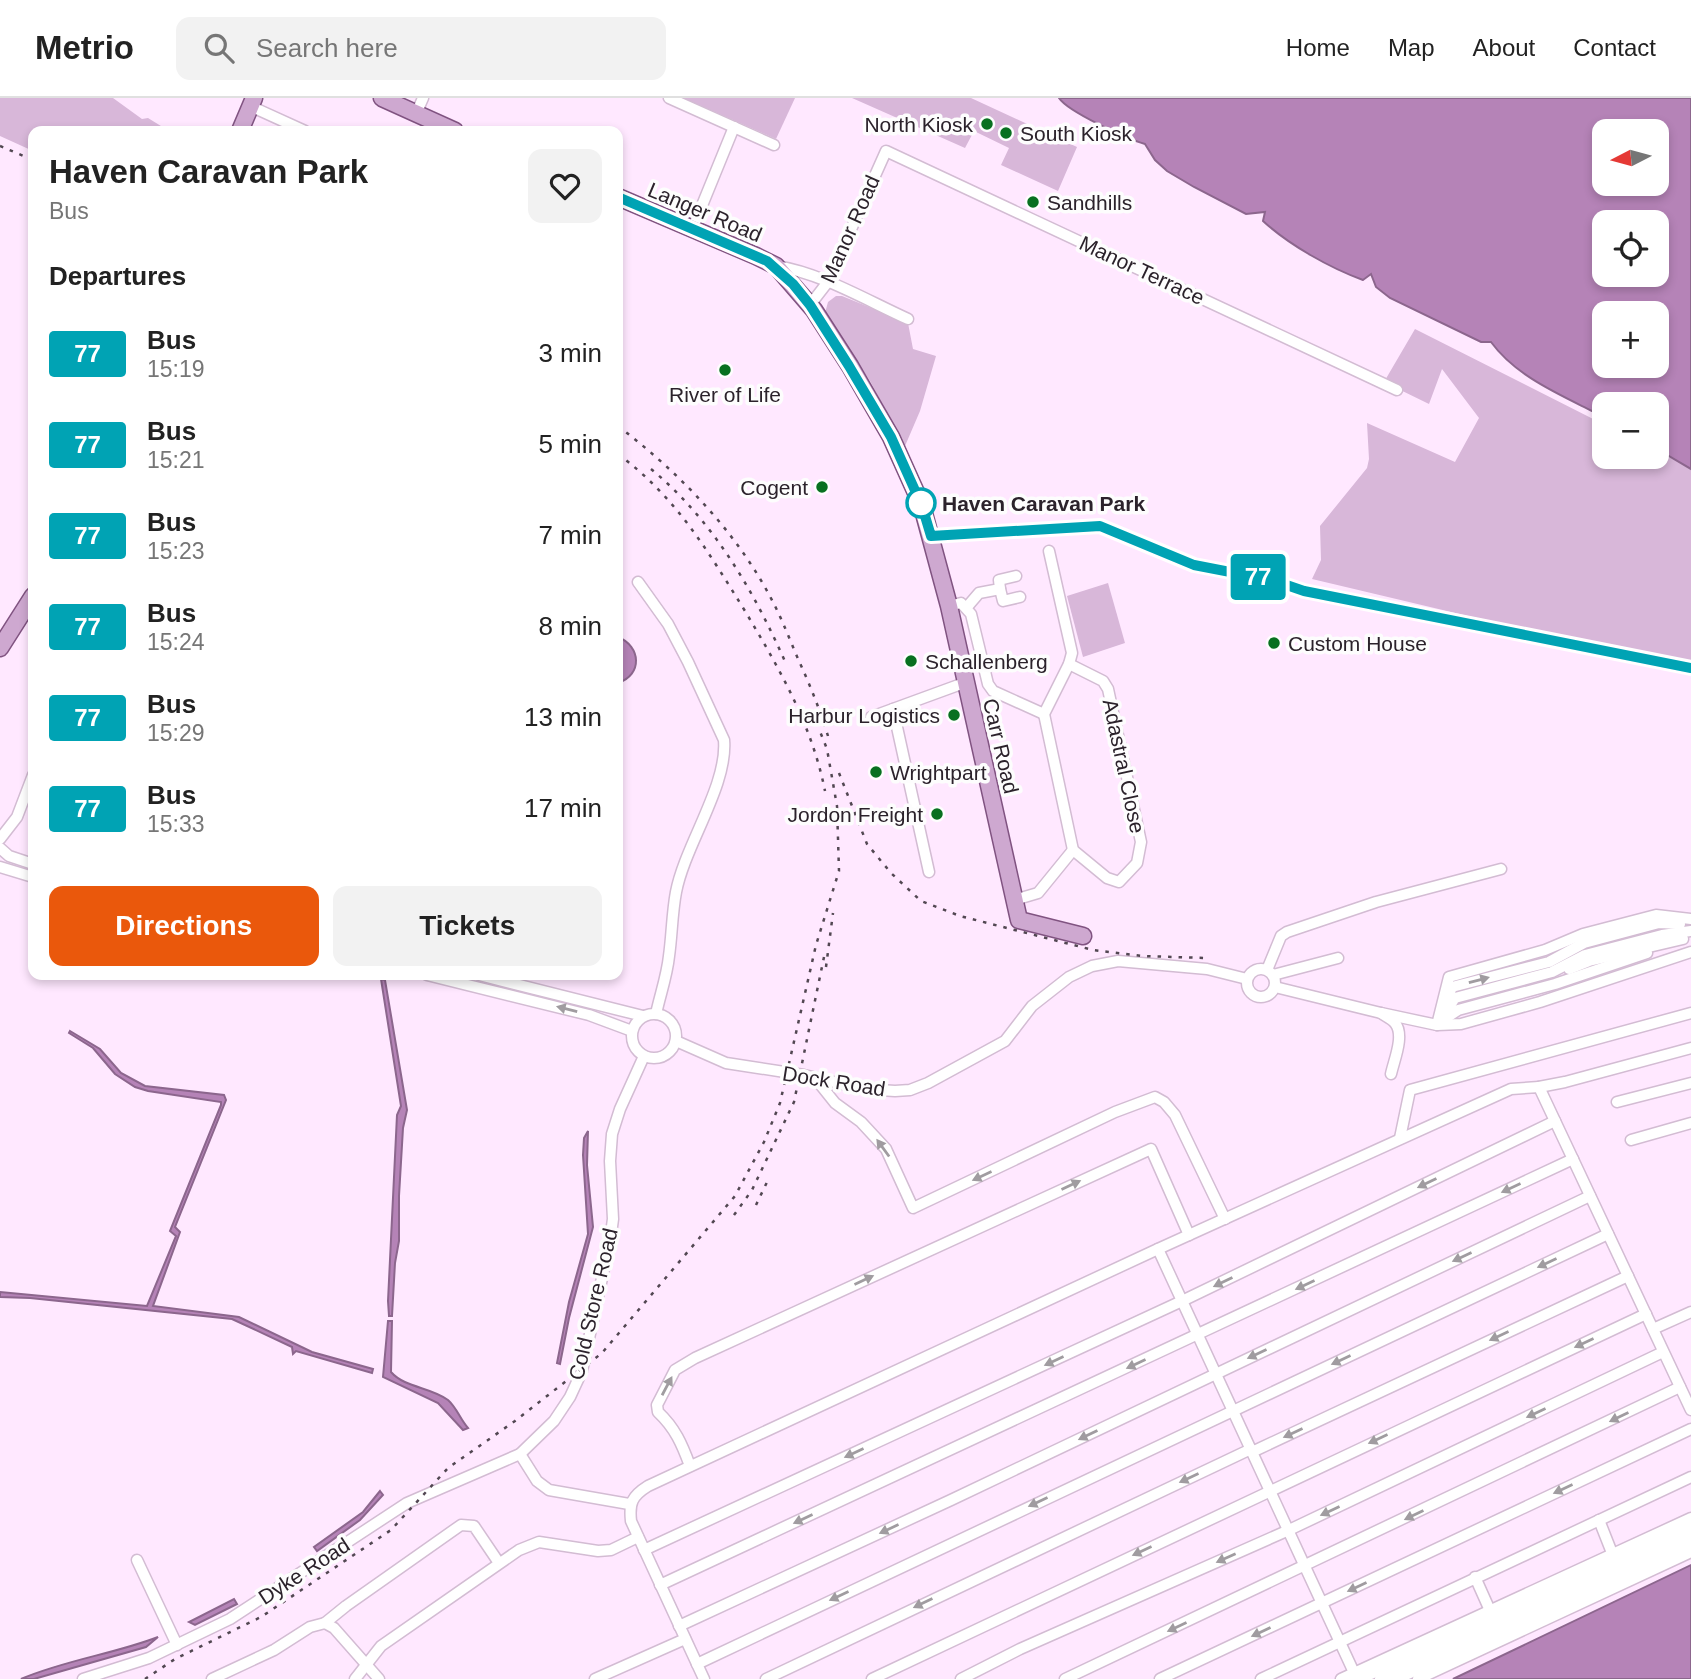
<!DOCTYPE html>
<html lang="en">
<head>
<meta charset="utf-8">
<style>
  body { margin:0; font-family:Arial,sans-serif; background:#f2f2f2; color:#222; height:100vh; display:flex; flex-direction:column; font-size:26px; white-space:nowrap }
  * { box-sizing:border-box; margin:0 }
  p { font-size:23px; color:#767676 }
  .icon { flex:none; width:38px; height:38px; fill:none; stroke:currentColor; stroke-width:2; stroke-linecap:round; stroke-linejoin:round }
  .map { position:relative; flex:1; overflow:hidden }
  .sheet { position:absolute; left:28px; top:28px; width:595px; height:854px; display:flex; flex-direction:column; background:#fff; border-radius:14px; box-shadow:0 4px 10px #0003 }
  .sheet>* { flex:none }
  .badge { padding:0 14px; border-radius:5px; font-size:24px; line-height:46px }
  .needle { width:46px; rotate:264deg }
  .controls { position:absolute; left:1592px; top:21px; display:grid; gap:14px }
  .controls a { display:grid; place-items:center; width:77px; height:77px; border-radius:14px; background:#fff; box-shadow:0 4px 10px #0003; font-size:35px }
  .map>.badge { position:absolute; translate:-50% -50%; box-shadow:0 0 0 4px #fff }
  h2 { padding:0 21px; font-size:26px; line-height:63px }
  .round { display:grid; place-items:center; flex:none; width:74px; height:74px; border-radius:14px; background:#f2f2f2 }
  .headline { display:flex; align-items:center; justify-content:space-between; height:119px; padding:0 21px }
  h1 { font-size:33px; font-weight:700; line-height:52px }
  .cta { display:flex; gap:14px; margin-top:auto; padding:14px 21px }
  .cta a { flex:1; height:80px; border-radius:14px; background:#ea580c; color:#fff; font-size:28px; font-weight:700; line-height:80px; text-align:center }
  .cta a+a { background:#f2f2f2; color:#222 }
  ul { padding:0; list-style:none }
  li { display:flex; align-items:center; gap:21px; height:91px; padding:0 21px }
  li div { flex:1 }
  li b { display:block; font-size:26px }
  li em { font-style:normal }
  li .badge { min-width:77px; font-weight:700; text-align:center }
  header { display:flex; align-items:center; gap:42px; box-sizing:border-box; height:98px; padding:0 35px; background:#fff; border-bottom:2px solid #e0e0e0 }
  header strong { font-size:33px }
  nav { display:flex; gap:38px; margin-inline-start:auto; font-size:24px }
  .search { width:490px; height:63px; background:#f2f2f2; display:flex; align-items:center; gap:18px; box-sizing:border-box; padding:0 24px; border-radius:14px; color:#767676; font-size:26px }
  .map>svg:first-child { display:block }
</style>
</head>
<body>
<header>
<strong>Metrio</strong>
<div class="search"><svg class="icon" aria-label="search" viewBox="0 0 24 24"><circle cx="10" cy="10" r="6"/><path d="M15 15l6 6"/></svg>Search here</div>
<nav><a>Home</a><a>Map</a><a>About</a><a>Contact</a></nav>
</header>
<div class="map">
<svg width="1691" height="1581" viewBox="0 0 1691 1581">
  <rect width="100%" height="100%" fill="#ffe8ff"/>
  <!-- green -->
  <g fill="#d8b7d9">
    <polygon points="0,0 113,0 142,21 148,20 169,33 33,33 33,53 0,38"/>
    <polygon points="683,0 795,0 776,41"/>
    <polygon points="852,0 971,0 1077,49 1058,93 1001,67 1009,50 974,33 965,50"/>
    <polygon points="836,198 842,198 908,225 913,251 936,258 920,313 905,348 870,283 825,215 828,204"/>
    <polygon points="1415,231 1605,327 1605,359 1657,359 1657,353 1691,370 1691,565 1468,518 1312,481 1321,462 1320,428 1367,370 1369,361 1367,325 1455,364 1479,320 1442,271 1429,306 1384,284"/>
    <polygon points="1108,485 1125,545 1083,559 1067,498"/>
  </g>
  <!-- water -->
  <g fill="#b583b7" stroke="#8c668d" stroke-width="2" fill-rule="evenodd">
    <path d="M 1059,0 L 1691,0 L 1691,371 L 1657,351 L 1657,306 L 1605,306 L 1605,313 L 1592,313 C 1556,295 1515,277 1491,244 L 1481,244 L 1390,200 L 1376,189 L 1371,176 L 1363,182 C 1330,170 1289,147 1263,123 L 1265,114 L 1246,116 L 1194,89 L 1167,73 L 1155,62 L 1145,46 C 1128,41 1068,14 1059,0 ZM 1605,33 L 1657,33 L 1657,86 L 1605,86 ZM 1605,124 L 1657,124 L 1657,177 L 1605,177 ZM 1605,215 L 1657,215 L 1657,268 L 1605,268 Z"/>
    <path d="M 618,539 C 641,548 643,577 618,585 Z"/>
    <polygon points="381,881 385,882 407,1012 403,1030 399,1098 399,1143 395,1165 392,1218 389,1218 388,1203 397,1017 401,1008"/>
    <polygon points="70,933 100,951 121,975 145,988 224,997 226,1002 175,1129 180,1134 153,1208 239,1219 312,1254 373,1271 372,1275 296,1253 293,1256 292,1249 232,1221 30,1200 0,1199 0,1194 147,1208 176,1138 170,1133 221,1007 221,1004 148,993 135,989 115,976 93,950 69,935"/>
    <polygon points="588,1033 587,1067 593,1129 569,1220 560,1266 557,1265 569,1204 588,1136 583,1057 584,1040"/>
    <path d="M 388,1223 L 392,1223 L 391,1274 C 405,1290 431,1289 448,1302 C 457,1310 460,1321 468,1330 L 463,1332 L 438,1305 L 383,1279 Z"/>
    <polygon points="380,1393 383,1397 360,1422 317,1453 314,1449 363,1414"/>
    <polygon points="1691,1467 1691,1581 1453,1581"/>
    <polygon points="234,1501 237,1506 195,1527 189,1524"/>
    <path d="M 158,1539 L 146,1549 L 34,1581 L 21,1581 C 65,1562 114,1556 158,1539 Z"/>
  </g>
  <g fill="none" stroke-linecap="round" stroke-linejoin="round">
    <defs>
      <g id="minor">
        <polyline points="669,0 774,47"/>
        <polyline points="250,8 305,33"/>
        <polyline points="416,16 423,0"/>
        <polyline points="692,132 734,29"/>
        <path d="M 776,168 C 821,175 866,202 908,221"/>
        <polyline points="810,207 827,185 886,53 1397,292"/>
        <polyline points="931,438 1100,428 1193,467 1271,482 1304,493 1691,570"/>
        <polyline points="1049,453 1072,555 1069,566"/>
        <path d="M 638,484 L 668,526 L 688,564 L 724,642 C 728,687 685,747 676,794 C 672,815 672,837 669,858 C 667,878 660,897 656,916"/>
        <polyline points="1000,491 1003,503 1020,499"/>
        <polyline points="949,508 961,505 971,516 988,586 993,593 1044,616"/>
        <polyline points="967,509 979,495 1000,491 999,482 1016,478"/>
        <polygon points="1069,566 1103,583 1108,591 1141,744 1137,765 1119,784 1107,780 1073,752 1044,616"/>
        <polyline points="893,611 929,774"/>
        <polyline points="871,619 964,585"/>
        <polyline points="0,741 17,719 33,677"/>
        <polyline points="0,750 9,758 33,766"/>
        <polyline points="0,769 33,779"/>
        <polyline points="1014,802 1038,795 1073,752"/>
        <circle cx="1261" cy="885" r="14"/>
        <polyline points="1569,871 1589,863 1683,841"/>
        <polyline points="1267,872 1281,838 1287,834 1376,804 1501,771"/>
        <polyline points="427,877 589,917 632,933"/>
        <polyline points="479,877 643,918"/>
        <polyline points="1273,877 1338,860"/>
        <path d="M 1275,889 L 1381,915 C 1385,918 1392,921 1395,925 C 1405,937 1394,962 1391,976"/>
        <polyline points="1449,897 1452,889 1549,864 1584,845 1659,825 1680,826"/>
        <polyline points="1381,915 1437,927 1461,926 1540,904 1691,854"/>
        <circle cx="654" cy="938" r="22"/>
        <polyline points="1441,921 1455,900 1552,874 1585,857 1662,837 1691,833"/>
        <polyline points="1443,922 1458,912 1555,886 1647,855"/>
        <polyline points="1437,927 1449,879 1545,852 1583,836 1656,817 1691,821"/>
        <polyline points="676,943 726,965 804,977 864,991 895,993 910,992 928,985 1005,943 1032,908 1069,879 1092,868 1118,863 1207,871 1247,881"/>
        <polyline points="815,980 835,1005 861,1024 886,1051 913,1110 1115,1014 1155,999 1164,1004 1175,1017 1225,1121"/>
        <polyline points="1539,989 1565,984 1691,950"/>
        <polyline points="1617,1004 1691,985"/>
        <polyline points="1400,1040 1410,992 1691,915"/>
        <polyline points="1631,1042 1691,1025"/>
        <polyline points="1158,1151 1357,1581"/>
        <polyline points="1653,1231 1691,1214"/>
        <polyline points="1252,1354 1628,1178"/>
        <polyline points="520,1356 537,1383 549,1392 629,1406"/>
        <path d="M 690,1368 C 682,1346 675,1330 658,1314 L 657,1307 L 675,1272 L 695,1260 L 1151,1051 L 1189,1137"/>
        <polyline points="1599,1422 1614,1460"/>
        <polyline points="644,1452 1182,1203 1555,1023"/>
        <polyline points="137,1462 177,1547"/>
        <polyline points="1475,1479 1492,1517"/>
        <polyline points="660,1487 1573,1061"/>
        <polyline points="325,1525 346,1508 461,1427 474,1428 499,1465"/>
        <polyline points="679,1528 951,1402 1590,1098"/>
        <polyline points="697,1566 1608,1136"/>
        <polyline points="83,1581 149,1560 230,1521 407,1405 520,1356 554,1323 570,1299 582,1273 610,1143 613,1121 610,1063 612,1036 620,1011 644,958"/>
        <polyline points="212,1581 274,1552 310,1529 325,1525 334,1530 379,1581"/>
        <polyline points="355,1581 381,1548 519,1452 539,1444 598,1453 611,1452 638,1439"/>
        <polyline points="595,1581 685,1541"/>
        <path d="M 704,1581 L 631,1423 C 629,1405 632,1398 648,1388 L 1158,1151 L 1511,991 L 1539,989 L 1691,1312"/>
        <polyline points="766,1581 1251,1351"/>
        <polyline points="872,1581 1646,1216"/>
        <polyline points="961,1581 1020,1551 1289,1432 1663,1254"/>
        <polyline points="1065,1581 1680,1289"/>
        <polyline points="1160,1581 1691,1331"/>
        <polyline points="1261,1581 1691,1379"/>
        <polyline points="1341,1581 1691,1420"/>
        <polyline points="1360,1581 1691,1429"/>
        <polyline points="1380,1581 1691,1437"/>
        <polyline points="1397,1581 1691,1445"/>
        <polyline points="1418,1581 1691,1454"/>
      </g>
      <g id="primary">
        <polyline points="382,0 455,33"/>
        <polyline points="240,33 254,0"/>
        <polyline points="618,99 756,158 776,168 814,212 850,268 891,339 922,408 949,508 1019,822 1083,838"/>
        <polyline points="0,550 33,498"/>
      </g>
    </defs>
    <!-- minor casing -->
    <use href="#minor" stroke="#d3bcd3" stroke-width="13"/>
    <!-- primary casing -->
    <use href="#primary" stroke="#805381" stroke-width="19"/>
    <!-- minor -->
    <use href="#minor" stroke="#fff" stroke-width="10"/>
    <!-- primary -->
    <use href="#primary" stroke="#cea8d0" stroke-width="16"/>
    <!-- rail -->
    <g stroke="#524752" stroke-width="2.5" stroke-dasharray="3.5 7" stroke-linecap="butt">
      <polyline points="0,48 33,62"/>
      <path d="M 618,328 C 681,376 739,436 775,508 C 784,526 791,545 799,563 C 810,587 820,612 828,638"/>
      <path d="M 618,356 C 677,400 707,452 745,513 C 779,570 812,627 825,693"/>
      <path d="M 651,371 C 714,423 755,495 787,568"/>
      <polyline points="839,675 867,746 891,775 921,803 960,818 1093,852 1143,858 1206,860"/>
      <polyline points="826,869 833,815"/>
      <polyline points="756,1107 769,1080"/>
      <polyline points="734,1117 752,1092 794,1004 824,859"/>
      <polyline points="145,1581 175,1561 261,1519 391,1432 448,1370 515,1323 602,1255 735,1098 764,1044 780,1005 816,847 839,773 837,708 827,651 819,631"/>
    </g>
  </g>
  <!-- one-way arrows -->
  <defs><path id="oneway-solid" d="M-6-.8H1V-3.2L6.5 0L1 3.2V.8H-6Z" transform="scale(1.75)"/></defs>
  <g fill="#a09ca0">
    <use href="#oneway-solid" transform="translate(1479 882) rotate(-15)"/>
    <use href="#oneway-solid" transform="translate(567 911) rotate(-166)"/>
    <use href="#oneway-solid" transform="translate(883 1050) rotate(-126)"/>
    <use href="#oneway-solid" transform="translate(982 1078) rotate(155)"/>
    <use href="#oneway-solid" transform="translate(1427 1085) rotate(154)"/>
    <use href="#oneway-solid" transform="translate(1071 1087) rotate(-25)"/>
    <use href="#oneway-solid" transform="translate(1511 1090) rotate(155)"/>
    <use href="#oneway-solid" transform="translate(1462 1159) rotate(155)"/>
    <use href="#oneway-solid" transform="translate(1547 1165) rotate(155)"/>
    <use href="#oneway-solid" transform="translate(864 1182) rotate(-25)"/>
    <use href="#oneway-solid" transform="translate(1223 1184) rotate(154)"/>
    <use href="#oneway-solid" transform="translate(1305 1187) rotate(155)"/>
    <use href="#oneway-solid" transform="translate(1499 1238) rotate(155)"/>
    <use href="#oneway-solid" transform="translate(1584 1245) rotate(155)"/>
    <use href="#oneway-solid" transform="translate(1257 1256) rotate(155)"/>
    <use href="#oneway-solid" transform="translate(1341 1262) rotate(155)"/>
    <use href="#oneway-solid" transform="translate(1054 1263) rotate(155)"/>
    <use href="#oneway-solid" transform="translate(1136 1266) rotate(155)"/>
    <use href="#oneway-solid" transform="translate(667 1288) rotate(-62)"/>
    <use href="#oneway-solid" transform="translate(1536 1315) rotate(155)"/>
    <use href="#oneway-solid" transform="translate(1619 1319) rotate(154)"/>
    <use href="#oneway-solid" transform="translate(1293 1335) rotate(155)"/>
    <use href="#oneway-solid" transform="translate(1088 1337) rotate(154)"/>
    <use href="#oneway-solid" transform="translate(1378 1341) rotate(155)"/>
    <use href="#oneway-solid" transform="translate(854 1355) rotate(155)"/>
    <use href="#oneway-solid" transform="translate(1189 1380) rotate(155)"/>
    <use href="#oneway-solid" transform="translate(1563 1391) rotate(155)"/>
    <use href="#oneway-solid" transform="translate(1038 1404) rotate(155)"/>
    <use href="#oneway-solid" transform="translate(1330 1413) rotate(155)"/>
    <use href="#oneway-solid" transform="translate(1414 1417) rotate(154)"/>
    <use href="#oneway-solid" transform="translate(803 1421) rotate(155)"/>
    <use href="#oneway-solid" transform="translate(889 1431) rotate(155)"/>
    <use href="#oneway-solid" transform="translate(1142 1453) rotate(155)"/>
    <use href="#oneway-solid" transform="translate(1226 1460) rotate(156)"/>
    <use href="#oneway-solid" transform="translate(1357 1489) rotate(155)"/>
    <use href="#oneway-solid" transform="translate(839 1498) rotate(155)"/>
    <use href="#oneway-solid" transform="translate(923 1505) rotate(154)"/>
    <use href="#oneway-solid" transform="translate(1177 1529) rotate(155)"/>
    <use href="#oneway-solid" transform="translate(1261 1534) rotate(155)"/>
  </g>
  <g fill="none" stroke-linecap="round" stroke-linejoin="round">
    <defs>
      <polyline id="line" points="618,99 767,163 793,186 810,207 849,268 891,339 922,408 931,438 1100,428 1194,467 1272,482 1304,493 1691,570"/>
    </defs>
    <!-- line casing -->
    <use href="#line" stroke="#fff" stroke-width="16"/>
    <!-- line -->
    <use href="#line" stroke="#00a3b4" stroke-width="10"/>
  </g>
  <!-- markers -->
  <g fill="#087020" stroke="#fdfdfd" stroke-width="2.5">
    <circle cx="987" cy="26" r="7"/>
    <circle cx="1006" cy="35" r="7"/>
    <circle cx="1033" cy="104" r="7"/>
    <circle cx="725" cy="272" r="7"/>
    <circle cx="822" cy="389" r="7"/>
    <circle cx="1274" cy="545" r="7"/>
    <circle cx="911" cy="563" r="7"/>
    <circle cx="954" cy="617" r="7"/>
    <circle cx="876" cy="674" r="7"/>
    <circle cx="937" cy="716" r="7"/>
  </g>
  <circle fill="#fff" stroke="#00a3b4" stroke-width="3.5" cx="921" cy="405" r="14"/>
  <g text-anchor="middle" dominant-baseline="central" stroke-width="7" stroke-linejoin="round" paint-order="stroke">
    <!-- poi labels -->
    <g font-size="21" fill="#2b222b" stroke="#fdfdfd" text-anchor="start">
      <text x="973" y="26" text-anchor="end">North Kiosk</text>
      <text x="1020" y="35">South Kiosk</text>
      <text x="1047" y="104">Sandhills</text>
      <text x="725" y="296" text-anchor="middle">River of Life</text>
      <text x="808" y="389" text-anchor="end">Cogent</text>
      <text x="1288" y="545">Custom House</text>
      <text x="925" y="563">Schallenberg</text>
      <text x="940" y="617" text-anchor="end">Harbur Logistics</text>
      <text x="890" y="674">Wrightpart</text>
      <text x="923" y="716" text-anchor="end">Jordon Freight</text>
    </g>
    <!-- street labels -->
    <g font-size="21" fill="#2b222b" stroke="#fdfdfd">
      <text transform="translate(705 114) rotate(23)">Langer Road</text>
      <text transform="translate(850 131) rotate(-66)">Manor Road</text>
      <text transform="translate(1142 172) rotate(25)">Manor Terrace</text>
      <text transform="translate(1001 648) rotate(77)">Carr Road</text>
      <text transform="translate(1124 668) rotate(78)">Adastral Close</text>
      <text transform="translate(834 983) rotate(9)">Dock Road</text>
      <text transform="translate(593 1206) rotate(-77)">Cold Store Road</text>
      <text transform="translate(304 1473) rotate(-33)">Dyke Road</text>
    </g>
    <!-- stop labels -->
    <g font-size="21" font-weight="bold" fill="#2b222b" stroke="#fdfdfd" text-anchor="start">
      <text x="942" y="405">Haven Caravan Park</text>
    </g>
  </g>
</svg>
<div class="controls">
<a><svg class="needle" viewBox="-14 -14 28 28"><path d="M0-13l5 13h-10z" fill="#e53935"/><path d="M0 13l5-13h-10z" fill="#767676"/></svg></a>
<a><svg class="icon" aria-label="locate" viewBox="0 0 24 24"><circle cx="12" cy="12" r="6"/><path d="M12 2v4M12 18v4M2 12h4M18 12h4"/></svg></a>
<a>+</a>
<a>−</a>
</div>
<b class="badge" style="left:1258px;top:479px;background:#00a3b4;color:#fff">77</b>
<section class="sheet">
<div class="headline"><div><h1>Haven Caravan Park</h1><p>Bus</p></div><a class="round"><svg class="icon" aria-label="heart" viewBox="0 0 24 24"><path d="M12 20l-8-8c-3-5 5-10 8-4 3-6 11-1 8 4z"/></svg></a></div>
<h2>Departures</h2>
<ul>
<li><span class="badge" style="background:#00a3b4;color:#fff">77</span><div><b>Bus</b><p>15:19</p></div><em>3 min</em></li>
<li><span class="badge" style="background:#00a3b4;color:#fff">77</span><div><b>Bus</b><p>15:21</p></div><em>5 min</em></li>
<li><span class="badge" style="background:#00a3b4;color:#fff">77</span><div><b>Bus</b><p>15:23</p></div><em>7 min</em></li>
<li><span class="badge" style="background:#00a3b4;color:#fff">77</span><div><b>Bus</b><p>15:24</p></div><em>8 min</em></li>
<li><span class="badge" style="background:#00a3b4;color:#fff">77</span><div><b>Bus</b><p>15:29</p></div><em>13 min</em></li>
<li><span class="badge" style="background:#00a3b4;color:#fff">77</span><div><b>Bus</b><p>15:33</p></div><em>17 min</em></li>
</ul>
<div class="cta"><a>Directions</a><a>Tickets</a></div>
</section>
</div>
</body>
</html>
